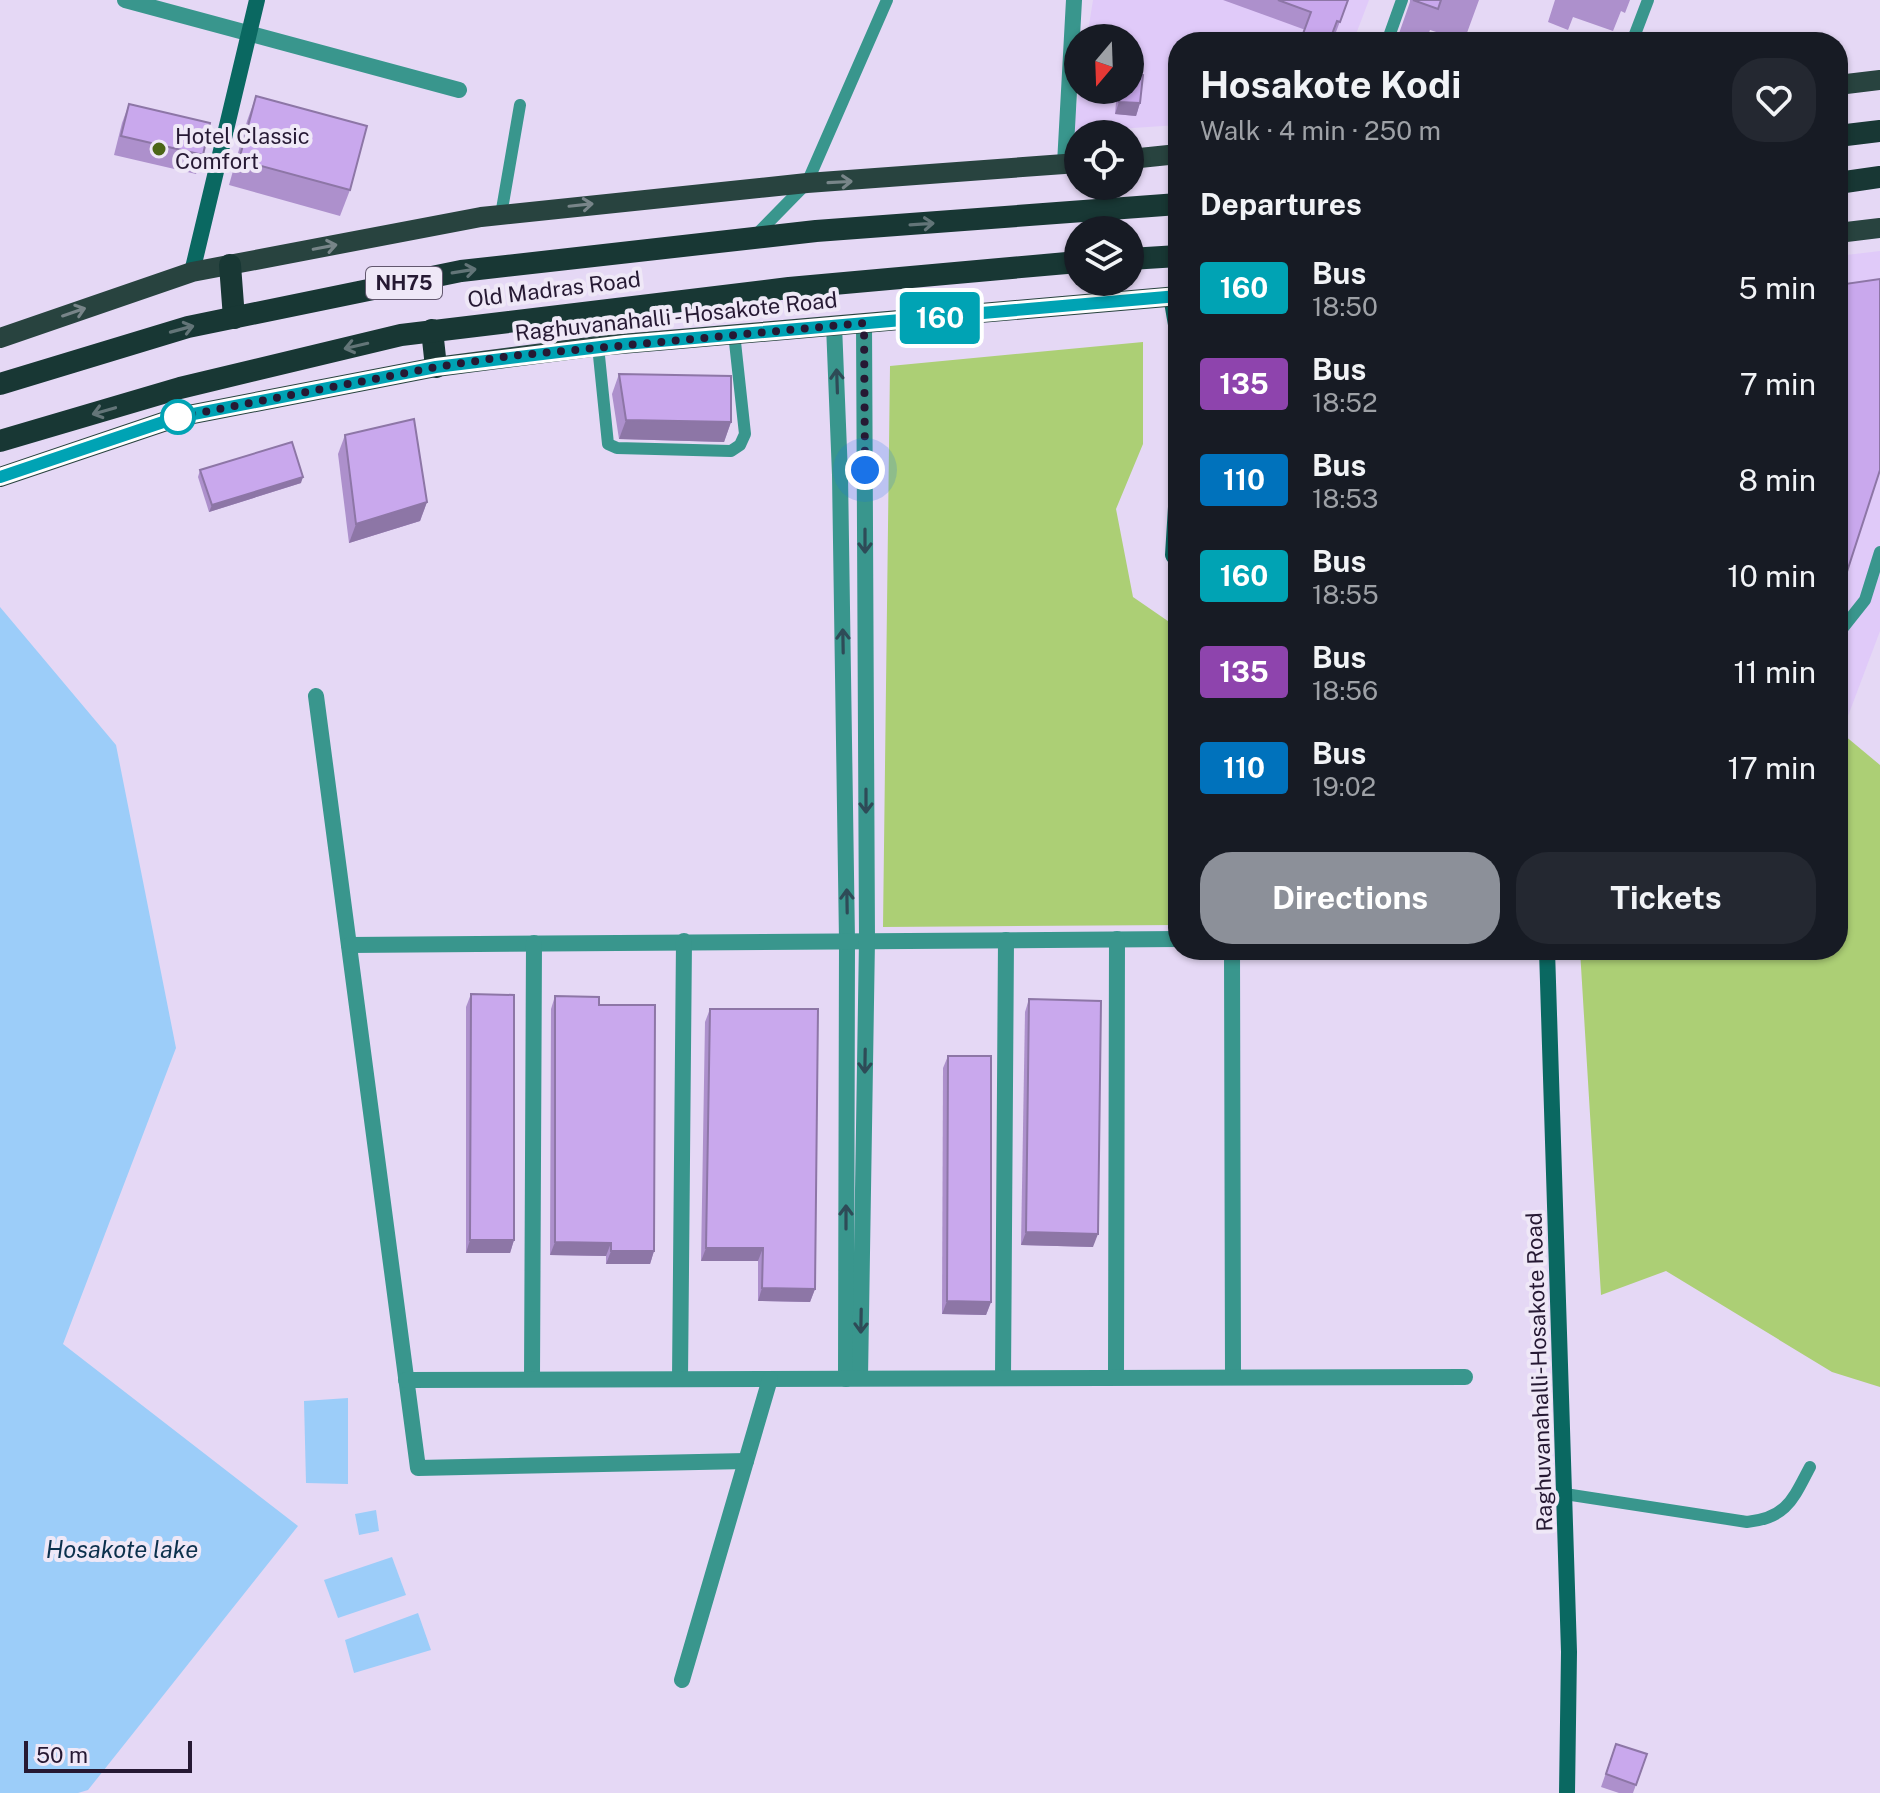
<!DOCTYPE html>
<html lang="en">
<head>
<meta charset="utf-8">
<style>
  body { margin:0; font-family:"Public Sans",sans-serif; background:#242831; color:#f1f3f6; height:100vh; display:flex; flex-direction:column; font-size:30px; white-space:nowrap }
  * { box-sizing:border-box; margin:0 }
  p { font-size:26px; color:#9ea1a6 }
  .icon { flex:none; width:44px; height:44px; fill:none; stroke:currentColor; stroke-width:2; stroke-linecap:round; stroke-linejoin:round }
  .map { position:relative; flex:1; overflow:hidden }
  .details { position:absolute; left:1168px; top:32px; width:680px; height:928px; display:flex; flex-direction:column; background:#171b24; border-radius:32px; box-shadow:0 2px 6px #0004 }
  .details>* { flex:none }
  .badge { padding:0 16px; border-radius:6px; font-size:28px; line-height:52px }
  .needle { width:52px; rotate:199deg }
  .buttons { position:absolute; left:1064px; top:24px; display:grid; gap:16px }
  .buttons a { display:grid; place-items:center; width:80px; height:80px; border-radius:50%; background:#171b24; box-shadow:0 2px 6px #0004; font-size:40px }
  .scale { position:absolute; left:24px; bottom:20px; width:168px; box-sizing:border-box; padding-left:8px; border:4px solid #261933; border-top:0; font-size:22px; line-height:28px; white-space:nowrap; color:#261933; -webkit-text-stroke:6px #efe8f7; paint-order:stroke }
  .you { position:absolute; width:40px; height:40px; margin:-20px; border:6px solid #fff; border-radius:50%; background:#1a73e8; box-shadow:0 0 0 12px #1a73e833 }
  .map>.badge { position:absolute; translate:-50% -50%; box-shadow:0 0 0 4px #fff }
  h2 { padding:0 32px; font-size:30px; line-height:72px }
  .round { display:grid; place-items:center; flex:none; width:84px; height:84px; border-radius:32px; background:#242831 }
  .overview { display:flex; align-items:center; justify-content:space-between; height:136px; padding:0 32px }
  h1 { font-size:38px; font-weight:700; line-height:60px }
  .button { display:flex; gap:16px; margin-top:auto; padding:16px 32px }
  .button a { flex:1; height:92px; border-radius:32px; background:#8c9099; color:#fff; font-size:32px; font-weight:700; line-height:92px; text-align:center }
  .button a+a { background:#242831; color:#f1f3f6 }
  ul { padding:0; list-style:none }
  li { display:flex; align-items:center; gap:24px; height:96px; padding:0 32px }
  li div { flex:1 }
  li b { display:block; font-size:30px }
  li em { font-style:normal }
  li .badge { min-width:88px; font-weight:700; text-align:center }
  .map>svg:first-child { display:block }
</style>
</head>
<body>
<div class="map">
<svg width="1880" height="1793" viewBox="0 0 1880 1793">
  <rect width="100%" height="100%" fill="#e5d8f5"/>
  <!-- built -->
  <g fill="#e0caf9">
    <polygon points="1093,0 1369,0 1353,42 1178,42 1178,125 1073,132 1079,90 1130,90 1130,38 1087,38"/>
    <polygon points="1880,251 1880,631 1842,732 1838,730 1838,256"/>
  </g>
  <!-- green -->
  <g fill="#accf75">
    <polygon points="1143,342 1143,444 1116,509 1133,597 1178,628 1178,925 883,927 890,366"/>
    <polygon points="1838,730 1880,765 1880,1387 1832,1372 1666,1271 1601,1295 1580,950 1838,950"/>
  </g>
  <!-- water -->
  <g fill="#9ccdf9">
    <polygon points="0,607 116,745 176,1048 63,1344 298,1526 88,1790 78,1793 0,1793"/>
    <polygon points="348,1398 348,1484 306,1483 304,1401"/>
    <polygon points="376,1510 379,1531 359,1535 355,1514"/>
    <polygon points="392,1557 406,1595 338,1618 324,1580"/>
    <polygon points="418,1613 431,1650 354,1673 345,1640"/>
  </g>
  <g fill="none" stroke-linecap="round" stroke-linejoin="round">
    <!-- service -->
    <g stroke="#39968d" stroke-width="12">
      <polyline points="1387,42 1402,0"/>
      <polyline points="1632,42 1648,0"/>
      <polyline points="501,215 520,105"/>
      <polyline points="756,235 807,183 887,0"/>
      <polyline points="598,346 608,444 617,448 731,451 740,445 745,434 734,333"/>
      <polyline points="1838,634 1865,600 1880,552"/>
      <path d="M 1565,1494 L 1747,1522 C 1787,1518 1793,1499 1810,1467"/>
    </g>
    <!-- minor -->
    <g stroke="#39968d" stroke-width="16">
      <polyline points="125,0 459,90"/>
      <polyline points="1065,164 1074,0"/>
      <polyline points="834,325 840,475 847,940 846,1379"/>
      <polyline points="316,696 418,1468 746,1461"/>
      <polyline points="349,945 1178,939"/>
      <polyline points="1232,950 1233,1377"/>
      <polyline points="1116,1377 1117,939"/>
      <polyline points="860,1378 867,940 864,323"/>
      <polyline points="1003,1378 1006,940"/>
      <polyline points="532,1379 534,943"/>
      <polyline points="680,1379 684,941"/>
      <polyline points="406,1380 1465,1377"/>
      <polyline points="682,1680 770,1379"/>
    </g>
    <!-- secondary -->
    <g stroke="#0a6861" stroke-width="16">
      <polyline points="192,272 257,0"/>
      <polyline points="1171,296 1178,336"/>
      <polyline points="1178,475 1173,555 1178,562"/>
      <polyline points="1547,950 1569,1652 1567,1793"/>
    </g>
    <!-- primary -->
    <g stroke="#28433f" stroke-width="20">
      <polyline points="1838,85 1880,80"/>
      <polyline points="1130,159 1178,154"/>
      <polyline points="1838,233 1880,228"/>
      <polyline points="0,338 192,272 481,217 807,183 1078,163"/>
      <polyline points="0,477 178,417 436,367 598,346 1178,296"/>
    </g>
    <!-- trunk -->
    <g stroke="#183734" stroke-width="22">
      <polyline points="1838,136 1880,131"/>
      <polyline points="1838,183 1880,177"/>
      <polyline points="1130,259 1178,256"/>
      <polyline points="230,265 234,318"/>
      <polyline points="432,330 436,367"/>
      <polyline points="0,384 188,327 461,271 816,231 1178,204"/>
      <polyline points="0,441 180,388 401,335 789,288 1078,262"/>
    </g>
  </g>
  <!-- wall -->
  <g fill="#ad90cc">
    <polygon points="1223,0 1348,0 1333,40"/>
    <polygon points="1410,0 1479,0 1464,41 1430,30 1426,42 1396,42 1410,2"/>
    <polygon points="1555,0 1630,0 1625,13 1621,11 1613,31 1573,17 1568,30 1548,22"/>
    <polygon points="1117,90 1130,90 1140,103 1136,116 1115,114"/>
    <polygon points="256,96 350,190 340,216 229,185 247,121"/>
    <polygon points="129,104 203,155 196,174 114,155 122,123"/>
    <polygon points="1838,285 1843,584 1838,598"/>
    <polygon points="619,374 731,422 724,442 619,439 612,394"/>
    <polygon points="345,435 427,502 420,521 349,543 338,454"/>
    <polygon points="200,470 301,483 209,512 198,477"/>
    <polygon points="471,994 514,1240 510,1253 466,1253 466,1007"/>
    <polygon points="555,996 599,1005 654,1251 650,1264 606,1264 606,1256 550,1255 551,1009"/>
    <polygon points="1029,999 1093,1247 1021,1245 1025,1012"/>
    <polygon points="710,1009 815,1289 810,1302 758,1301 758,1261 701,1261 705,1022"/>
    <polygon points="948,1056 991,1302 986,1315 942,1314 943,1068"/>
    <polygon points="1616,1744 1647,1754 1633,1793 1619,1793 1601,1787"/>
  </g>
  <!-- shaded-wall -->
  <g fill="#8d76a6">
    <polygon points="1119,102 1140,103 1136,116 1115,114"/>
    <polygon points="626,420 731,422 724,442 619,439"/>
    <polygon points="303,477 301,483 209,512 212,505"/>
    <polygon points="427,502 420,521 349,543 356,524"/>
    <polygon points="1026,1232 1098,1234 1093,1247 1021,1245"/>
    <polygon points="470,1240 514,1240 510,1253 466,1253"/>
    <polygon points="555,1242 611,1243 606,1256 550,1255"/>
    <polygon points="706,1248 763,1248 758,1261 701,1261"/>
    <polygon points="611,1251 654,1251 650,1264 606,1264"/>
    <polygon points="762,1288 815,1289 810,1302 758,1301"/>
    <polygon points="947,1301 991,1302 986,1315 942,1314"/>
  </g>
  <!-- building -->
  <g fill="#c9a8ed" stroke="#8d76a6" stroke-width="2">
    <polygon points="1278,0 1348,0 1340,22 1337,21 1329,42 1300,42 1311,12"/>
    <polygon points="1413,0 1441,0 1438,9"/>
    <polygon points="1130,73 1143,75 1140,103 1119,102 1120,90 1130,90"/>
    <polygon points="256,96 367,126 350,190 239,160"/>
    <polygon points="129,104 210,123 203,155 121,136"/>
    <polygon points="1880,279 1880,470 1843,584 1838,582 1838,285"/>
    <polygon points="619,374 731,376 731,422 626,420"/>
    <polygon points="414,419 427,502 356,524 345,435"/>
    <polygon points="292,442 303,477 212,505 200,470"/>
    <polygon points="471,994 514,995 514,1240 470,1240"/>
    <polygon points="555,996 599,997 599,1005 655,1005 654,1251 611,1251 611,1243 555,1242"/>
    <polygon points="1029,999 1101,1001 1098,1234 1026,1232"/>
    <polygon points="710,1009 818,1009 815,1289 762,1288 763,1248 706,1248"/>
    <polygon points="948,1056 991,1056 991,1302 947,1301"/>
    <polygon points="1616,1744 1647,1754 1636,1785 1606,1774"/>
  </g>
  <!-- one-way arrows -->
  <defs><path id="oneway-shaft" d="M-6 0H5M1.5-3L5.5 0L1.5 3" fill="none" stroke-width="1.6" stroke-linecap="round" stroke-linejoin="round" transform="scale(2)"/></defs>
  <g stroke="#788589">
    <use href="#oneway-shaft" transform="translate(840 182) rotate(-3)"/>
    <use href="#oneway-shaft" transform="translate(581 205) rotate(-6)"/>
    <use href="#oneway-shaft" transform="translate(325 247) rotate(-11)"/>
    <use href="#oneway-shaft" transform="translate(74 312) rotate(-19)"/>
  </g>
  <g stroke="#637578">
    <use href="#oneway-shaft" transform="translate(922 224) rotate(-4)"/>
    <use href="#oneway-shaft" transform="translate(464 271) rotate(-9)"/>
    <use href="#oneway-shaft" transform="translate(182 329) rotate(-15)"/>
    <use href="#oneway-shaft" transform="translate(356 346) rotate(167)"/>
    <use href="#oneway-shaft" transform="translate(104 411) rotate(164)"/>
  </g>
  <g stroke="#2e4b57">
    <use href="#oneway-shaft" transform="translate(837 381) rotate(-92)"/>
    <use href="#oneway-shaft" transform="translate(865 541) rotate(90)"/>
    <use href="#oneway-shaft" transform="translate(843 641) rotate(-91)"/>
    <use href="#oneway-shaft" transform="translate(866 801) rotate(90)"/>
    <use href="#oneway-shaft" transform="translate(847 901) rotate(-91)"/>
    <use href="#oneway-shaft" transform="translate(865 1061) rotate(91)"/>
    <use href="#oneway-shaft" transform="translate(846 1217) rotate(-90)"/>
    <use href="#oneway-shaft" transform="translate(861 1321) rotate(91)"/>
  </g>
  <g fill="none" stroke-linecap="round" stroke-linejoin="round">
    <defs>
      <polyline id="line" points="0,477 178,417 436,367 625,344 1178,296"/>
    </defs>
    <!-- line casing -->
    <use href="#line" stroke="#fff" stroke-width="18"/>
    <!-- line -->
    <use href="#line" stroke="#00a3b4" stroke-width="12"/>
    <!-- walk -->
    <polyline stroke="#261933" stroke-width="8" stroke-dasharray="0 14.4" points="178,417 436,367 510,356 864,323 865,470"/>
  </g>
  <!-- markers -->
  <circle fill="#4c6617" stroke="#efe8f7" stroke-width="3" cx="159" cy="149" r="8"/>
  <circle fill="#fff" stroke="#00a3b4" stroke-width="4" cx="178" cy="417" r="16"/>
  <g text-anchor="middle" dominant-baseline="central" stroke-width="8" stroke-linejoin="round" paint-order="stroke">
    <!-- shield labels -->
    <rect fill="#efe8f7" stroke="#62576e" stroke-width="2" x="366" y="267" width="76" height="32" rx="6"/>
    <g font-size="20" font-weight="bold" fill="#261933">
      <text x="404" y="283">NH75</text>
    </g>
    <!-- poi labels -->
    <g font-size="22" fill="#261933" stroke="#efe8f7" text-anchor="start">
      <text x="175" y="136">Hotel Classic<tspan x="175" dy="25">Comfort</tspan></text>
    </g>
    <!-- street labels -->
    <g font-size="22" fill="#261933" stroke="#efe8f7">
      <text transform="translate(554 289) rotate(-7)">Old Madras Road</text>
      <text transform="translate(676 316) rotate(-6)">Raghuvanahalli - Hosakote Road</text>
      <text transform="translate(1539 1372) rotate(-92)">Raghuvanahalli-Hosakote Road</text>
    </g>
    <!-- water labels -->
    <g font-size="24" font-style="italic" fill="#0c314d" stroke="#efe8f7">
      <text x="122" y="1549">Hosakote lake</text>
    </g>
  </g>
</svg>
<div class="buttons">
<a><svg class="needle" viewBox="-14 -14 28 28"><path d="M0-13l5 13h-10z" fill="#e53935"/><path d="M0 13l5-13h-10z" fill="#9ea1a6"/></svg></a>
<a><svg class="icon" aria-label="locate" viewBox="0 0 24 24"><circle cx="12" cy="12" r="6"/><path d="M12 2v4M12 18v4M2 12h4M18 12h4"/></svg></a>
<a><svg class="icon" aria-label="layers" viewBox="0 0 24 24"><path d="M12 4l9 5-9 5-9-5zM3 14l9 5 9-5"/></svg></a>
</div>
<div class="scale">50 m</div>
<div class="you" style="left:865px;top:470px"></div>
<b class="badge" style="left:940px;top:318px;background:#00a3b4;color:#fff">160</b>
<section class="details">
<div class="overview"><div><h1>Hosakote Kodi</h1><p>Walk · 4 min · 250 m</p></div><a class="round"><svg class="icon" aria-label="heart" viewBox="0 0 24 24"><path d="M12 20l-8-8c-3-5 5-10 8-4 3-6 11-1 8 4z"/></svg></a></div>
<h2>Departures</h2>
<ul>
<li><span class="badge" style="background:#00a3b4;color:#fff">160</span><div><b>Bus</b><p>18:50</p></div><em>5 min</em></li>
<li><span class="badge" style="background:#8e44ad;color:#fff">135</span><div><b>Bus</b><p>18:52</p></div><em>7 min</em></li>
<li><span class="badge" style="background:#0072bc;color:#fff">110</span><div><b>Bus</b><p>18:53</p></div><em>8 min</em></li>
<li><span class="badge" style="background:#00a3b4;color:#fff">160</span><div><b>Bus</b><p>18:55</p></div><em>10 min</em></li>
<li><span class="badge" style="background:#8e44ad;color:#fff">135</span><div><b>Bus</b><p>18:56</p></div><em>11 min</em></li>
<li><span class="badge" style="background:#0072bc;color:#fff">110</span><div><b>Bus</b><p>19:02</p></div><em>17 min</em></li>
</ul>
<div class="button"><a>Directions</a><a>Tickets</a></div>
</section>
</div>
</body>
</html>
